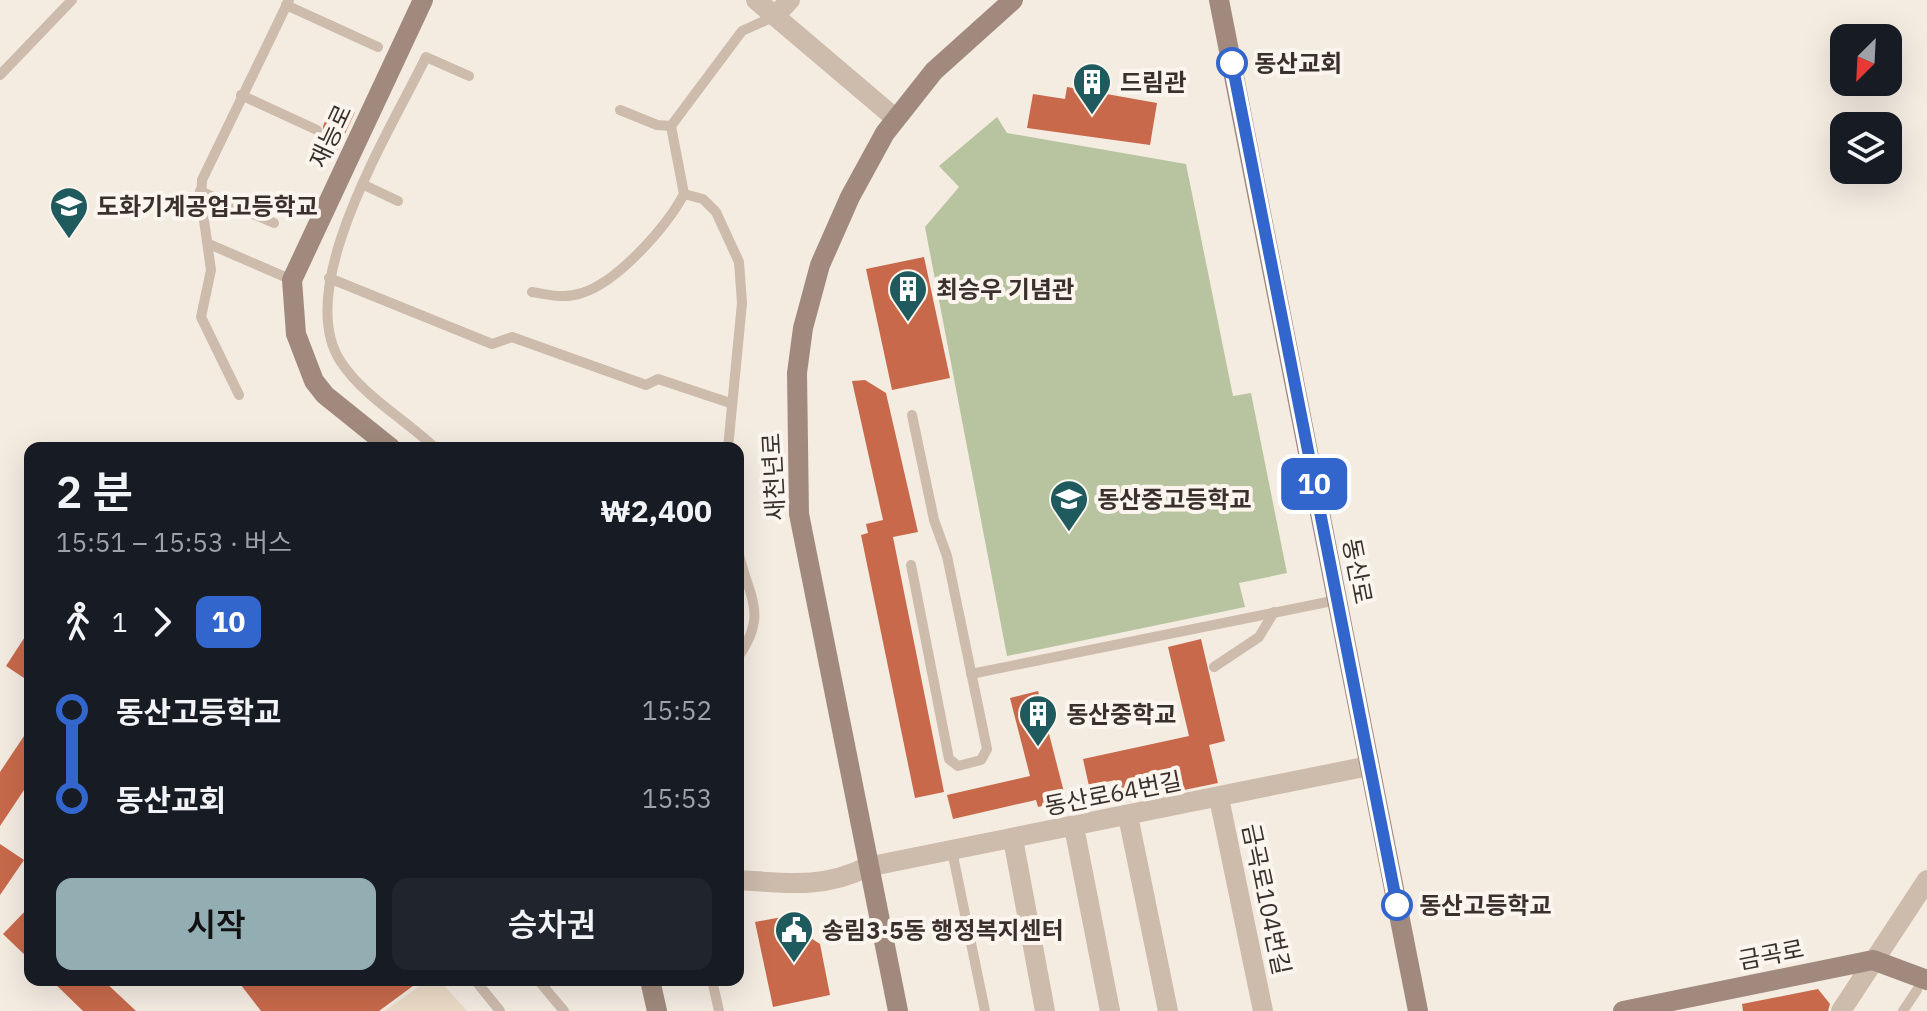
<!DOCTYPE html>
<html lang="ko">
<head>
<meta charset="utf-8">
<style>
  body { margin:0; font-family:"IBM Plex Sans","Noto Sans KR",sans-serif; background:#20242c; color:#f1f3f6; height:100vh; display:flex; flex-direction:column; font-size:30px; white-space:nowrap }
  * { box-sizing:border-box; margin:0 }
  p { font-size:26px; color:#9ea1a6 }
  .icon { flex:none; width:44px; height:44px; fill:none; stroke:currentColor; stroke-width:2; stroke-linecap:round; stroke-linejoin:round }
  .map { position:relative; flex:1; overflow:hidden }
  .side { position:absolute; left:24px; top:442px; width:720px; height:544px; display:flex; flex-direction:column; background:#171b24; border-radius:16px; box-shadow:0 8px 32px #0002 }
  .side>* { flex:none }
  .badge { padding:0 16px; border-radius:12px; font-size:28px; line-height:52px }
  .needle { width:52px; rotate:204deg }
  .buttons { position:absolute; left:1830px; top:24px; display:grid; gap:16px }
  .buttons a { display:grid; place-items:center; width:72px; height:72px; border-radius:16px; background:#171b24; box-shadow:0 8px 32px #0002; font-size:40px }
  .map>.badge { position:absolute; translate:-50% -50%; box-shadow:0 0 0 4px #fff }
  .legs { display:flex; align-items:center; gap:12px; height:88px; padding:0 32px; font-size:26px }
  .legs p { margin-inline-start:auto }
  .overview { display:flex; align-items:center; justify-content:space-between; height:136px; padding:0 32px }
  h1 { font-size:44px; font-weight:600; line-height:60px }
  .cta { display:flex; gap:16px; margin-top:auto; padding:16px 32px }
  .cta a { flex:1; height:92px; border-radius:16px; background:#92aeb2; color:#111; font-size:32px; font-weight:600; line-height:92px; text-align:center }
  .cta a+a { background:#20242c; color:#f1f3f6 }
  ul { padding:0 32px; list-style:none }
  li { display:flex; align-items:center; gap:28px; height:88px; font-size:30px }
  li i { display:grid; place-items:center; width:12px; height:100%; margin:0 10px; background:currentColor }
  li i::after { content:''; width:20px; height:20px; margin:-10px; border:6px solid; border-radius:50%; background:#171b24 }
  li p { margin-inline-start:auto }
  li:first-child i { background:linear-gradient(#0000 50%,currentColor 0) }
  li:last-child i { background:linear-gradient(currentColor 50%,#0000 0) }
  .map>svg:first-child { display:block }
</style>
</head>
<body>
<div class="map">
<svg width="1927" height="1011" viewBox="0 0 1927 1011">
  <rect width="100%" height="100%" fill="#f4ebe1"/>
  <!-- green -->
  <polygon fill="#b8c4a0" points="997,117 1007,133 1186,164 1233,396 1251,393 1287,573 1239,583 1245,607 1007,656 925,227 959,187 939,166"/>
  <!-- plaza -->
  <polygon fill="#ecdcc8" points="428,980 439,980 467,1011 385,1011"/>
  <!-- building -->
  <g fill="#c8694b">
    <polygon points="1067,87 1157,103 1150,145 1027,128 1033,94 1065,99"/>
    <polygon points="334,102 355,112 335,155 314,146 324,133 323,126"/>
    <polygon points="924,257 950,378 892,390 866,269"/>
    <polygon points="865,380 886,393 918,532 893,537 944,792 915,798 861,535 868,533 866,524 883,520 852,381"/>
    <polygon points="30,629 30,682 6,666"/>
    <polygon points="1201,639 1225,741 1209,745 1218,783 1160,795 1158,785 1119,794 1115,780 1089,786 1083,759 1189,736 1168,647"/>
    <polygon points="1038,691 1066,800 1038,807 1036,800 953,819 947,795 1030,776 1010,698"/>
    <polygon points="30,727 30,781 0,826 0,772"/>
    <polygon points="0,844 24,860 0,895"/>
    <polygon points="30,906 30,960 3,934"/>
    <polygon points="793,915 797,929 820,944 830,995 773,1007 755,922"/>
    <polygon points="51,980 103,980 136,1011 83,1011"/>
    <polygon points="237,980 421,980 379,1011 261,1011"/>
    <polygon points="1818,989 1830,1004 1828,1011 1743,1011 1742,1004"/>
  </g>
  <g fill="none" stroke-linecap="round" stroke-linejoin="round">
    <!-- lane -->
    <g stroke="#cdbbac" stroke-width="10">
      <polyline points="286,5 378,47"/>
      <polyline points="0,75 72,0"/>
      <polyline points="241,95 317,130"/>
      <polyline points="620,110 657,125 671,126"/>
      <polyline points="364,185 398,201"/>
      <polyline points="200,191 274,223"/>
      <polyline points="684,194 703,199 716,212 739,262 742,303 728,448"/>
      <polyline points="209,244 292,280"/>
      <polyline points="329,278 492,344 512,337 646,385 658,379 730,403"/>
      <path d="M 532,292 C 548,295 565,299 582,293 C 618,282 667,226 684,194 L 671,126 L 742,31 L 775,16"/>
      <polyline points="239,395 201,317 211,270 201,199 202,180 289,0"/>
      <path d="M 435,448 C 405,419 364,397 341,362 C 291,288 392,128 426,57 L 469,76"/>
      <path d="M 738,550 C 747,596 770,612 738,657"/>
      <polyline points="911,565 949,759 958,766 981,760 987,749 947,556 934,520 912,415"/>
      <polyline points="1214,667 1259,637 1274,612"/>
      <polyline points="971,674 1337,600"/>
      <polyline points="952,851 985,1011"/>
      <polyline points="475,980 500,1011"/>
      <polyline points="538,980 564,1011"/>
      <polyline points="712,980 719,1011"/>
      <polyline points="1903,1011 1917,990"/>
    </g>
    <!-- street -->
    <g stroke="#cdbbac" stroke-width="20">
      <polyline points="756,0 895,118"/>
      <polyline points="775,16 790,0"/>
      <polyline points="1219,798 1263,1011"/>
      <polyline points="1128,816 1168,1011"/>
      <polyline points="1074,827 1110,1011"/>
      <polyline points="1013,839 1045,1011"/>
      <path d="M 738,880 C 785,883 824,889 867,867 L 1369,766"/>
      <polyline points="1841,1011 1927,880"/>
    </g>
    <!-- secondary -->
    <g stroke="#a18a7d" stroke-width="20">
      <polyline points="1219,0 1418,1011"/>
      <polyline points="391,448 325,395 314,381 296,334 292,280 423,0"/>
      <polyline points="650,980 657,1011"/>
      <polyline points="898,1011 799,514 797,373 803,328 820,265 850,197 885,133 934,71 1013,0"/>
      <polyline points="1623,1011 1873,960 1927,980"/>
    </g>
  </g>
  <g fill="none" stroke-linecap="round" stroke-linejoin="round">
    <defs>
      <polyline id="line-1" points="1232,63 1397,905"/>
    </defs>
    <!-- line-1 casing -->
    <use href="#line-1" stroke="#fff" stroke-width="18"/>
    <!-- line-1 -->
    <use href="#line-1" stroke="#36c" stroke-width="12"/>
  </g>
  <!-- icons -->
  <defs>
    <symbol id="building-pin" viewBox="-11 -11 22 30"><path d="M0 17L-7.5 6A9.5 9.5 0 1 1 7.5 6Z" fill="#1f5a5e" stroke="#fbf5ee"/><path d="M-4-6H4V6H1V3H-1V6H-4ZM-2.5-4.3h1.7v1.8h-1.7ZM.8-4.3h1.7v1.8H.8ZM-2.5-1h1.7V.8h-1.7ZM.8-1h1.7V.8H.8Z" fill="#fff"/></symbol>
    <symbol id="school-pin" viewBox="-11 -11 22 30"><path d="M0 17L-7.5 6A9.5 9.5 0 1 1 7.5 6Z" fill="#1f5a5e" stroke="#fbf5ee"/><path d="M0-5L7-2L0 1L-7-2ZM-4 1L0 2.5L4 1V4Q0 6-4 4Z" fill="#fff"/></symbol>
    <symbol id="civic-pin" viewBox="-11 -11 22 30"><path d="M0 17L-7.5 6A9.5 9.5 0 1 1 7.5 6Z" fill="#1f5a5e" stroke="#fbf5ee"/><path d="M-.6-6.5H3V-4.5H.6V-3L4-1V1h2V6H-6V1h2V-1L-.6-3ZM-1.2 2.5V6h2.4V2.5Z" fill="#fff"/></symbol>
  </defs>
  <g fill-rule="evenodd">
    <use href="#building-pin" x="1070" y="60" width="44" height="60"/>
    <use href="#school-pin" x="47" y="184" width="44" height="60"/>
    <use href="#building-pin" x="886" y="267" width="44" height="60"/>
    <use href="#school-pin" x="1047" y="477" width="44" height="60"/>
    <use href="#building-pin" x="1016" y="692" width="44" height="60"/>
    <use href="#civic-pin" x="772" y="908" width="44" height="60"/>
  </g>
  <!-- markers -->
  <g fill="#fff" stroke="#36c" stroke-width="4">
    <circle cx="1232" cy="63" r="14"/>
    <circle cx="1397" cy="905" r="14"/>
  </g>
  <g text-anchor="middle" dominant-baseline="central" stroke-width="8" stroke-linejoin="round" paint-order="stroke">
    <!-- stop labels -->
    <g font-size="24" font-weight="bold" fill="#3b302b" stroke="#fbf5ee" text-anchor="start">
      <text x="1254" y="63">동산교회</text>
      <text x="1419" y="905">동산고등학교</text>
    </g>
    <!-- poi labels -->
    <g font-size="24" font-weight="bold" fill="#3b302b" stroke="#fbf5ee" text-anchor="start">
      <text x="1120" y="82">드림관</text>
      <text x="97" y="206">도화기계공업고등학교</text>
      <text x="936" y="289">최승우 기념관</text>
      <text x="1097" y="499">동산중고등학교</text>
      <text x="1066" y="714">동산중학교</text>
      <text x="822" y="930">송림3·5동 행정복지센터</text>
    </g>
    <!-- street labels -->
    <g font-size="24" fill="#3b302b" stroke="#fbf5ee">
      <text transform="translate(330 136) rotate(-65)">재능로</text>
      <text transform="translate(773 477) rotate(-93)">새천년로</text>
      <text transform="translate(1358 571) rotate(79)">동산로</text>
      <text transform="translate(1113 793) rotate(-11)">동산로64번길</text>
      <text transform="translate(1267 899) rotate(78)">금곡로104번길</text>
      <text transform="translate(1771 954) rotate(-11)">금곡로</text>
    </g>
  </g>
</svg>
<div class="buttons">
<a><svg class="needle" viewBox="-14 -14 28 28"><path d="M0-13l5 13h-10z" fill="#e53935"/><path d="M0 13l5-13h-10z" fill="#9ea1a6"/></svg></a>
<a><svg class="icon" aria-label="layers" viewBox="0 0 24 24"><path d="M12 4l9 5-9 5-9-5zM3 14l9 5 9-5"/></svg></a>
</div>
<b class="badge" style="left:1314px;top:484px;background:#36c;color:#fff">10</b>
<section class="side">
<div class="overview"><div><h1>2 분</h1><p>15:51 – 15:53 · 버스</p></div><b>₩2,400</b></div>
<div class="legs"><svg class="icon" aria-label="walk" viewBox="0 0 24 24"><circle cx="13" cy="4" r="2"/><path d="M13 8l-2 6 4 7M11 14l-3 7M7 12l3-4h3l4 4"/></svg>1<svg class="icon" aria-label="forward" viewBox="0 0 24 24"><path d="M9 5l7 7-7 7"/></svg><b class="badge" style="background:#36c;color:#fff">10</b></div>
<ul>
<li><i style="color:#36c"></i><b>동산고등학교</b><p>15:52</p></li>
<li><i style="color:#36c"></i><b>동산교회</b><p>15:53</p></li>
</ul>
<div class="cta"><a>시작</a><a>승차권</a></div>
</section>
</div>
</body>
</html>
